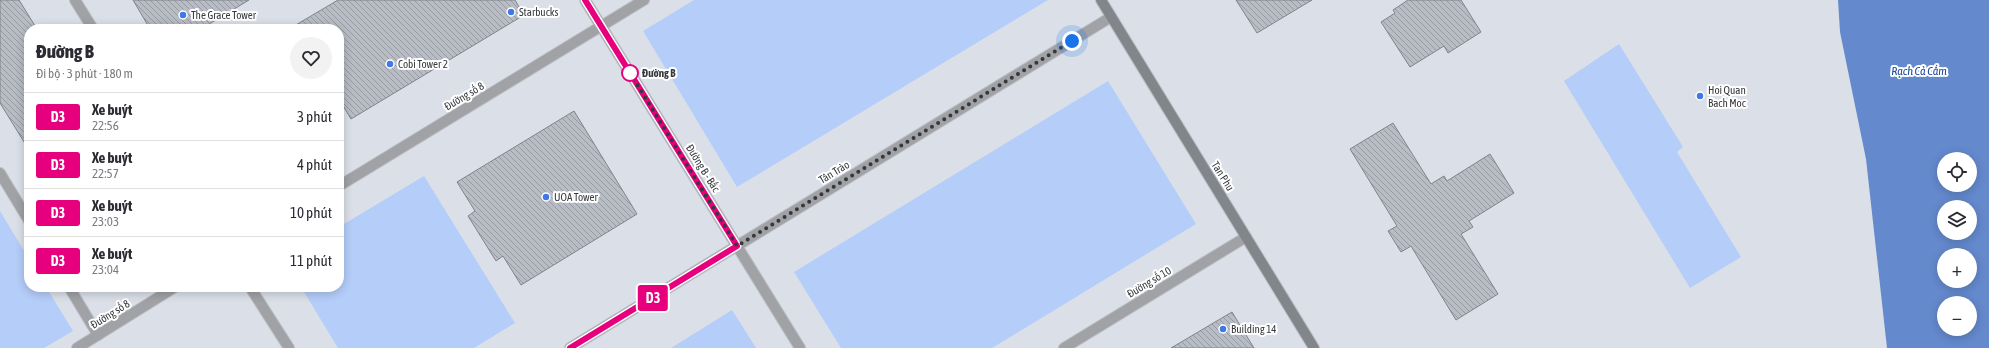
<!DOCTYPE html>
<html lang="vi">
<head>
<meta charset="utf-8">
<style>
  body { margin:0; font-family:"Asap Condensed",sans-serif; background:#f2f2f3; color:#2b2b33; height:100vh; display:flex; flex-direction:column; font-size:15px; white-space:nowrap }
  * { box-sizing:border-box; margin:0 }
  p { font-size:13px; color:#7c7c81 }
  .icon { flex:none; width:22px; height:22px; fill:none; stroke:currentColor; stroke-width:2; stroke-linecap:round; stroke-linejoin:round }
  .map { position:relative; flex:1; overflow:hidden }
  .details { position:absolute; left:24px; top:24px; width:320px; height:268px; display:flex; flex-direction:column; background:#fff; border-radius:16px; box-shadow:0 2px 10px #0003 }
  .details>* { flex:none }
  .badge { padding:0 8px; border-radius:3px; font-size:14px; line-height:26px }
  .buttons { position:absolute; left:1937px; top:152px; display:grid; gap:8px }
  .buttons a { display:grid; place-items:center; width:40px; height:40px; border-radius:50%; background:#fff; box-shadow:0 2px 10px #0003; font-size:20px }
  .you { position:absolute; width:20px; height:20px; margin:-10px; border:3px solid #fff; border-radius:50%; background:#1a73e8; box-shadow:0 0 0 6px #1a73e833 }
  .map>.badge { position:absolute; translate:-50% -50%; box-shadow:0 0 0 2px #fff }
  .round { display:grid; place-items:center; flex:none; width:42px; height:42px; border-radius:21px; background:#f2f2f3 }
  .overview { display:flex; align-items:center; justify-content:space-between; height:68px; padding:0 12px }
  h1 { font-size:19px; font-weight:800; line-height:30px }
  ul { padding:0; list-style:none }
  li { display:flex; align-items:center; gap:12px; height:48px; padding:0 12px; border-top:1px solid #e1e1e2 }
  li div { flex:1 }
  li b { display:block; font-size:15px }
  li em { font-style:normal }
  li .badge { min-width:44px; font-weight:700; text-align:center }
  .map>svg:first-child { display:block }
</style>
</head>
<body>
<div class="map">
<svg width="1989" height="348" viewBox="0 0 1989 348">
  <defs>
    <pattern id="building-back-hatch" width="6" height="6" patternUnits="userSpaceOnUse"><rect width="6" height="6" fill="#b7bcc5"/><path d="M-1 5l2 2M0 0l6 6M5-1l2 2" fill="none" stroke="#969aa1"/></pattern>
  </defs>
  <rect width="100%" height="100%" fill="#dbe0e8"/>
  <!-- grass -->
  <g fill="#b4cdf9">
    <polygon points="694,0 1048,0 737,187 643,31"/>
    <polygon points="1619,44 1683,147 1677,152 1741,257 1690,288 1564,81"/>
    <polygon points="1108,81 1196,224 992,348 841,348 794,272"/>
    <polygon points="424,176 515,323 474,348 338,348 301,287 339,287 339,227"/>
    <polygon points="0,211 29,259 29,287 46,287 73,331 44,348 0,348"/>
    <polygon points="732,310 756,348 671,348"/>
  </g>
  <!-- water -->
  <path fill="#6489cd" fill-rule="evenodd" d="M 1838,0 L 1989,0 L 1989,348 L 1887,348 L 1866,159 L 1840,32 ZM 1944,159 L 1970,159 L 1970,185 L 1944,185 ZM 1944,207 L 1970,207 L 1970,233 L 1944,233 ZM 1944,255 L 1970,255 L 1970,281 L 1944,281 ZM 1944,303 L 1970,303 L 1970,329 L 1944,329 Z"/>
  <!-- building -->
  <g fill="url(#building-back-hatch)" stroke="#80848c">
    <polygon points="0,0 19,0 37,29 29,29 29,150 0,103"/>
    <polygon points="133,0 249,0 201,29 150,29"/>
    <polygon points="338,0 515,0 524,15 351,119 339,99 339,29 289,29"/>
    <polygon points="1236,0 1312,0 1257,33"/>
    <polygon points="1408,0 1461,0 1481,32 1448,53 1444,46 1410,67 1381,22 1395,13 1393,10"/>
    <polygon points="574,111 637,214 521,285 503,256 496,261 468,216 475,211 457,182"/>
    <polygon points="1393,123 1431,184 1444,176 1447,181 1490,154 1514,193 1469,221 1473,227 1461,234 1498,294 1456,320 1411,246 1401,252 1388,231 1397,226 1350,149"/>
    <polygon points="1232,312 1254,348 1171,348"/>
  </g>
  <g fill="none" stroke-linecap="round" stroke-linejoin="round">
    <defs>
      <g id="street">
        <polyline points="75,0 93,29"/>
        <polyline points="585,0 800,348"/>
        <polyline points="0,173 29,221"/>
        <polyline points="339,186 644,0"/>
        <polyline points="69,287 98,335"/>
        <polyline points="250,287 289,348"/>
        <polyline points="77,348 175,287"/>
        <polyline points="570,348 1111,17"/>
        <polyline points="1064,348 1246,237"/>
      </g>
      <polyline id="secondary" points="1101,0 1314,348"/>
    </defs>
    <!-- street casing -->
    <use href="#street" stroke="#babec6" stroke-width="12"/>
    <!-- secondary casing -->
    <use href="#secondary" stroke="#babec6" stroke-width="12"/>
    <!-- street -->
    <use href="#street" stroke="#a0a2a6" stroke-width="10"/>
    <!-- secondary -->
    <use href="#secondary" stroke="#82858a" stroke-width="10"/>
  </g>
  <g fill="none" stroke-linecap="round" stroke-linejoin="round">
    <defs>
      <polyline id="line" points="570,348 737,246 585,0"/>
    </defs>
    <!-- line casing -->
    <use href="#line" stroke="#fff" stroke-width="9"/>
    <!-- line -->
    <use href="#line" stroke="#e6007e" stroke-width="6"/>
    <!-- walk -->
    <polyline stroke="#36383c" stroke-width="4" stroke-dasharray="0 7.2" points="630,73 737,246 1072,41"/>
  </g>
  <!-- markers -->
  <g fill="#4078e8" stroke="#fff" stroke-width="1.5">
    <circle cx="511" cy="12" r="4"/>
    <circle cx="183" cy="15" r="4"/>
    <circle cx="390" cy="64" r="4"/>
    <circle cx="1700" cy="96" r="4"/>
    <circle cx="546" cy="197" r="4"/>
    <circle cx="1223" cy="329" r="4"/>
  </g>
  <circle fill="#fff" stroke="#e6007e" stroke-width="2" cx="630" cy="73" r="8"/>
  <g text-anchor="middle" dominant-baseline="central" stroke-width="4" stroke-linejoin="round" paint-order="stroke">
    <!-- poi labels -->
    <g font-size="11" fill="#36383c" stroke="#fff" text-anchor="start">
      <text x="519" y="12">Starbucks</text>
      <text x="191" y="15">The Grace Tower</text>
      <text x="398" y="64">Cobi Tower 2</text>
      <text x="1708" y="90">Hoi Quan<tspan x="1708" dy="13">Bach Moc</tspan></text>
      <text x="554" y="197">UOA Tower</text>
      <text x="1231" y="329">Building 14</text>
    </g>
    <!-- stop labels -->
    <g font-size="11" font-weight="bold" fill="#36383c" stroke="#fff" text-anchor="start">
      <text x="642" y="73">Đường B</text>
    </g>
    <!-- street labels -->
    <g font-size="11" fill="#36383c" stroke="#fff">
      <text transform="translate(464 96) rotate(-31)">Đường số 8</text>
      <text transform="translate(703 168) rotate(58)">Đường B - Bắc</text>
      <text transform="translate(834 172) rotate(-31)">Tân Trào</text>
      <text transform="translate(1223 176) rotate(58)">Tan Phu</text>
      <text transform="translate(1149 282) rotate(-31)">Đường số 10</text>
      <text transform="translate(110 314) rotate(-32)">Đường số 8</text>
    </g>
    <!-- water labels -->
    <g font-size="12" font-style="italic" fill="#20489b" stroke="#fff">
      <text x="1919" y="71">Rạch Cả Cấm</text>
    </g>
  </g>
</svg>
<div class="buttons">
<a><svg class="icon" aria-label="locate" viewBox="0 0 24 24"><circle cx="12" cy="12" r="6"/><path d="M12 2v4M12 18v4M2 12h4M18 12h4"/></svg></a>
<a><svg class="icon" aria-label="layers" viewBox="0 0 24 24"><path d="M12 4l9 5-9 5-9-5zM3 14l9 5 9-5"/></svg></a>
<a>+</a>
<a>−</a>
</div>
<div class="you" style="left:1072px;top:41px"></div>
<b class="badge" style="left:653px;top:298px;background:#e6007e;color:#fff">D3</b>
<section class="details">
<div class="overview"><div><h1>Đường B</h1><p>Đi bộ · 3 phút · 180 m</p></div><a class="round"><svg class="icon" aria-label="heart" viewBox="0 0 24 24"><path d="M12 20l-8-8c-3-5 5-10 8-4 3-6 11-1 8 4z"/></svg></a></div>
<ul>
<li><span class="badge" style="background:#e6007e;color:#fff">D3</span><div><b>Xe buýt</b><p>22:56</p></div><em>3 phút</em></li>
<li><span class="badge" style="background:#e6007e;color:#fff">D3</span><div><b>Xe buýt</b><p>22:57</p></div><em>4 phút</em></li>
<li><span class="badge" style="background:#e6007e;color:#fff">D3</span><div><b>Xe buýt</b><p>23:03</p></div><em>10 phút</em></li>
<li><span class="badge" style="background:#e6007e;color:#fff">D3</span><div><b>Xe buýt</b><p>23:04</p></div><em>11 phút</em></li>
</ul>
</section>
</div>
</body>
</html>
